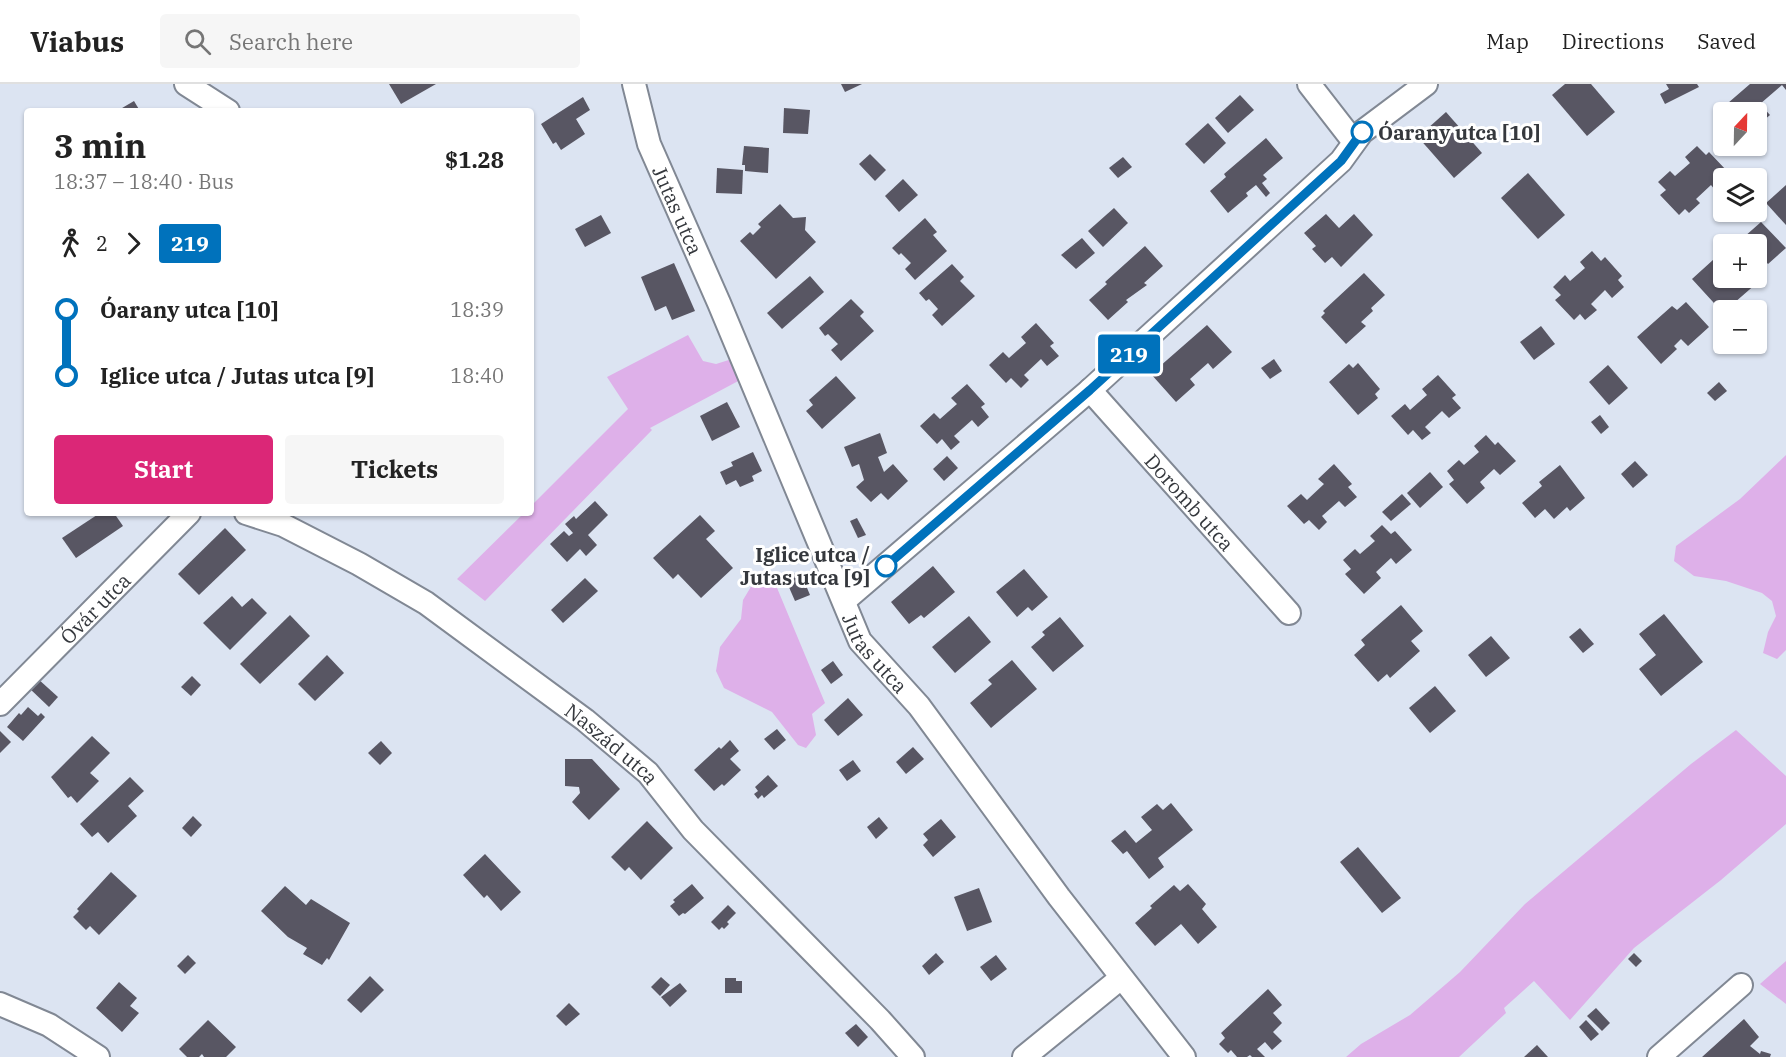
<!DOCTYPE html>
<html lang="en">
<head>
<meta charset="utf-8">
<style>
  body { margin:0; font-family:"IBM Plex Serif",serif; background:#f6f6f6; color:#222; height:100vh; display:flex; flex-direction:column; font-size:22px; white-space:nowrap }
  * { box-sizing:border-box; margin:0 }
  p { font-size:20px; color:#767676 }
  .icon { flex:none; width:33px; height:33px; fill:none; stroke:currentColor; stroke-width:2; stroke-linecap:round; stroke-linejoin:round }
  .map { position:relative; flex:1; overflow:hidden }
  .details { position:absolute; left:24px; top:24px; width:510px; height:408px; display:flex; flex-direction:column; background:#fff; border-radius:6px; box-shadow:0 2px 4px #0004 }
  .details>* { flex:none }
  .badge { padding:0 12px; border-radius:4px; font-size:21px; line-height:39px }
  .needle { width:39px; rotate:22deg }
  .fabs { position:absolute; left:1713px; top:18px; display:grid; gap:12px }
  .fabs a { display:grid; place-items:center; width:54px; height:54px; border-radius:6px; background:#fff; box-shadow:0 2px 4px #0004; font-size:30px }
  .map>.badge { position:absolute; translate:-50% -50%; box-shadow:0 0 0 3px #fff }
  .legs { display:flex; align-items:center; gap:9px; height:66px; padding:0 30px; font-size:20px }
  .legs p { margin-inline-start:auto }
  .overview { display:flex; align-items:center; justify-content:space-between; height:102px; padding:0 30px }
  h1 { font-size:33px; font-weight:700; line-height:45px }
  .action { display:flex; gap:12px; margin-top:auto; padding:12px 30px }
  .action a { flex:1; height:69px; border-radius:6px; background:#db2777; color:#fff; font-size:24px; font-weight:700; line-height:69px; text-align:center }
  .action a+a { background:#f6f6f6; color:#222 }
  ul { padding:0 30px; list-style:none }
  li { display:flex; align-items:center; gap:21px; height:66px; font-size:22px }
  li i { display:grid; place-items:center; width:9px; height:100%; margin:0 8px; background:currentColor }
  li i::after { content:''; width:15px; height:15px; margin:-8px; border:4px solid; border-radius:50%; background:#fff }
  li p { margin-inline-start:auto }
  li:first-child i { background:linear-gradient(#0000 50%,currentColor 0) }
  li:last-child i { background:linear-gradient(currentColor 50%,#0000 0) }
  header { display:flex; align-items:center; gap:36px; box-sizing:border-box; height:84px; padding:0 30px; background:#fff; border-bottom:2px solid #e0e0e0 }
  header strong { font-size:28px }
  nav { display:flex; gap:33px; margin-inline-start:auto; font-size:21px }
  .search { width:420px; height:54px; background:#f6f6f6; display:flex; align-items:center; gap:15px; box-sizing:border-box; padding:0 21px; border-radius:6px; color:#767676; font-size:22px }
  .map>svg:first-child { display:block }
</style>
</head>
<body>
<header>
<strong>Viabus</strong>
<div class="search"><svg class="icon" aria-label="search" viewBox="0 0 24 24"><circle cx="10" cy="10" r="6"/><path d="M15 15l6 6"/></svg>Search here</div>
<nav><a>Map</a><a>Directions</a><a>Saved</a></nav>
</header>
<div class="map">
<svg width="1786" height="973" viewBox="0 0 1786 973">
  <rect width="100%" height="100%" fill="#dce4f2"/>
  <!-- green -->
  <g fill="#deb0e9">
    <polygon points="688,251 703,277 716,280 732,275 742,295 650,344 652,346 485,517 457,495 524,429 531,429 531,422 628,325 607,293"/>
    <polygon points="1786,371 1786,566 1777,575 1763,569 1768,548 1776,532 1772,517 1762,509 1726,497 1694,492 1674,477 1676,462 1740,415"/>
    <polygon points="766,498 775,499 825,619 812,630 816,651 806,664 798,661 772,628 724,604 716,587 720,563 741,535 743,516 752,501"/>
    <polygon points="1736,646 1786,692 1786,740 1721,796 1634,864 1570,936 1534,897 1504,924 1506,929 1459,973 1346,973 1361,960 1410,931 1460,888 1525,820 1691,680"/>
    <polygon points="1786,877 1786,920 1760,900"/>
  </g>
  <!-- building -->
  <g fill="#585663">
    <polygon points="389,0 436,0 401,20"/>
    <polygon points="841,0 862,0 845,8"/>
    <polygon points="1565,0 1591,0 1615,28 1587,52 1552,11"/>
    <polygon points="1666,0 1697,0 1699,3 1665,20 1660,10 1669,5"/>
    <polygon points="1750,0 1786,0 1786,6 1782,1 1760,20 1770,31 1756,43 1756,28 1737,28 1728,19"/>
    <polygon points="1240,11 1254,26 1228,49 1215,34"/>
    <polygon points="583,13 590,26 576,35 585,50 561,66 556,58 553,60 541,40"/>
    <polygon points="134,17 140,27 117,27"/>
    <polygon points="784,24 810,26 808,50 783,49"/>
    <polygon points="1446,28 1482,69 1454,94 1418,53"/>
    <polygon points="1208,39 1226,59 1204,80 1185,60"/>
    <polygon points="1266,54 1283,74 1263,91 1267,95 1262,99 1270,109 1266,113 1256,101 1246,109 1248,112 1228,129 1210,107 1226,93 1224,90"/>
    <polygon points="744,62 769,64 768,89 745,87 745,81 742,81"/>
    <polygon points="1697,62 1706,71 1709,68 1727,87 1722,92 1724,98 1715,106 1711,101 1696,115 1700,119 1689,129 1685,125 1679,131 1660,111 1666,106 1658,98 1670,87 1675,92 1690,79 1685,73"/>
    <polygon points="870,70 886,86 875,97 859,80"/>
    <polygon points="1123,73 1132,83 1118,94 1109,84"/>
    <polygon points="717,84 743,86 742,110 716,109"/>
    <polygon points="1528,89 1565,131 1538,155 1501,114"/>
    <polygon points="903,95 918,111 899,128 885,112"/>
    <polygon points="1786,101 1786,141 1766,119"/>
    <polygon points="780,120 793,134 806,133 805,146 816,158 776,195 740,157 750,148 753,151 761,143 758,140"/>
    <polygon points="1114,124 1128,139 1103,163 1088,147"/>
    <polygon points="1326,130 1339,144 1354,130 1373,151 1341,183 1332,173 1325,179 1312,165 1316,162 1304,149"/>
    <polygon points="601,131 611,149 585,163 575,145"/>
    <polygon points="925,134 937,148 933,151 947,167 915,196 905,185 911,179 901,169 899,171 892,164"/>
    <polygon points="1761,138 1786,164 1768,180 1756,167 1756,160 1750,160 1744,153"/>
    <polygon points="1082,154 1095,169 1076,185 1061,171"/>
    <polygon points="1145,162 1163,182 1144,199 1147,201 1126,216 1128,218 1108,236 1089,216 1107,200 1105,198"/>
    <polygon points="1724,166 1724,194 1752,194 1757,199 1726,226 1724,226 1724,230 1692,195"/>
    <polygon points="1592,167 1601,177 1605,173 1622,192 1618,196 1624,203 1612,214 1605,206 1591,220 1597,226 1585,236 1580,230 1574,236 1555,216 1561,211 1553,203 1565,191 1570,197 1585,184 1580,178"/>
    <polygon points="674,179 695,227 672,236 666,222 655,227 641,193"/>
    <polygon points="952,180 964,193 960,197 975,212 942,242 932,231 938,225 929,215 926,217 919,209"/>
    <polygon points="1364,189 1385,211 1371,224 1373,227 1361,238 1366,242 1346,260 1321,233 1325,229 1323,227"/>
    <polygon points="810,192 824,208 782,245 767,229"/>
    <polygon points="851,215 864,228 860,232 874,247 841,277 831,266 838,260 828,250 825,252 819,244"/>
    <polygon points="1686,218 1709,243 1688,262 1681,255 1674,262 1677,265 1661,280 1637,253 1672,222 1677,226"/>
    <polygon points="1036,239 1054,259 1050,262 1059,272 1047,282 1041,275 1024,291 1029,296 1021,304 1011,294 1006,299 989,281 1003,268 1009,274 1026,259 1021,253"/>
    <polygon points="1207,241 1232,268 1213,285 1208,279 1190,295 1195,301 1176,318 1151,290"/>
    <polygon points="1541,242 1555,260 1534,276 1520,258"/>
    <polygon points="1274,275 1282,287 1270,295 1261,284"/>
    <polygon points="1358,279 1380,305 1375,310 1378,314 1358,331 1329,298 1349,280 1353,284"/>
    <polygon points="1608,281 1628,304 1609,321 1589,298"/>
    <polygon points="1438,291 1456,311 1452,314 1461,324 1449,334 1442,327 1425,343 1431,349 1422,356 1413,346 1408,351 1391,332 1405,320 1410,326 1427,311 1422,305"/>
    <polygon points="836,292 856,314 822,345 806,327 813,321 809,316"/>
    <polygon points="1719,298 1727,307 1715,317 1707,309"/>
    <polygon points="967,300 985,320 981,323 989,333 978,343 972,336 954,352 960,358 951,366 942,355 937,360 920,342 934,329 940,335 957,320 951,314"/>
    <polygon points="727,318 740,343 712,357 700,332"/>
    <polygon points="1600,331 1609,343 1601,350 1591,338"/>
    <polygon points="880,349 887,369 878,373 884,388 893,380 908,397 888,416 881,409 871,418 856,403 864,396 859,380 852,383 844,363"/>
    <polygon points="1486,351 1495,361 1498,358 1516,377 1500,391 1494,385 1480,398 1485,404 1467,420 1449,400 1454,396 1447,387 1459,376 1464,381 1479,368 1474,362"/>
    <polygon points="753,368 762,387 752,392 754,397 740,403 736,396 726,401 720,388 733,382 731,378"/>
    <polygon points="947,372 958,384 944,397 933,385"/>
    <polygon points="1635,377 1648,391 1633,404 1621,390"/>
    <polygon points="1334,380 1352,400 1348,403 1357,413 1345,423 1339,417 1322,432 1327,438 1319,446 1309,436 1304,440 1287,422 1301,410 1307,416 1324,400 1318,395"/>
    <polygon points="1560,381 1585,414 1570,427 1567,423 1554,435 1545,425 1535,434 1522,419 1542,402 1539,398"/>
    <polygon points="1430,388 1443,403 1420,424 1407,409"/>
    <polygon points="1402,410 1411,420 1391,437 1382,428"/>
    <polygon points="595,417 608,431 588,451 597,461 586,472 580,465 567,478 550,460 564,447 569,452 573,449 565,440 574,432 576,435"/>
    <polygon points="100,429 114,429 123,442 76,474 62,454"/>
    <polygon points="700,431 715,447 706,455 733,484 701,514 678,490 673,495 653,474"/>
    <polygon points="857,434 866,451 858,454 850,437"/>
    <polygon points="1382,441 1391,450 1395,447 1412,466 1396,480 1391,474 1376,488 1381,494 1364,510 1345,490 1351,485 1343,476 1355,465 1360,470 1375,457 1370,452"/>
    <polygon points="225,444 246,466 199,511 178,490"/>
    <polygon points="933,482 955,508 924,534 921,531 909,540 891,518"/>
    <polygon points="1024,485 1048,513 1032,527 1028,523 1017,533 996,508"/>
    <polygon points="800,487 810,511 795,517 785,494"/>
    <polygon points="585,494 598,507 563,539 551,526"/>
    <polygon points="232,512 242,523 252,514 267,529 230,566 203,539"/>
    <polygon points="1401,521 1423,547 1411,557 1420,567 1390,594 1387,590 1378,598 1354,571 1365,561 1361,556"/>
    <polygon points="1664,530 1703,578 1661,612 1639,585 1656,571 1639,550"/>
    <polygon points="290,531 310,552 260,600 240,580"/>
    <polygon points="969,532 991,558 955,589 932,563"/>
    <polygon points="1060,533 1084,562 1053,588 1031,563 1045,551 1042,548"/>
    <polygon points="1580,544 1594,560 1583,569 1569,553"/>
    <polygon points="1491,552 1510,574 1486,593 1468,571"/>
    <polygon points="327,571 344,589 315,617 298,600"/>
    <polygon points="1012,576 1037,605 991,644 970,619 992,600 988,596"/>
    <polygon points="833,577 843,591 831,600 821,586"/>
    <polygon points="192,592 201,601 191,612 181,603"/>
    <polygon points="37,594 58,613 49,623 28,603"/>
    <polygon points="1435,602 1456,627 1430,649 1409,624"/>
    <polygon points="848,614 863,631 838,652 824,636"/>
    <polygon points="28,623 38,632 41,629 45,633 23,657 7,643 19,629 21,631"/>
    <polygon points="777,645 786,656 774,666 764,655"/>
    <polygon points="0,647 11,658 0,669"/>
    <polygon points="92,652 110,669 90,689 99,697 77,719 71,712 68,714 51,693"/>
    <polygon points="730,656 739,667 730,675 741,686 724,702 722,700 714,707 694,686 719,663 721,665"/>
    <polygon points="381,657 392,669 380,681 368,669"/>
    <polygon points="913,663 924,675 906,690 896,678"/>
    <polygon points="565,675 592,675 620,705 589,736 572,718 580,709 579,703 565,702"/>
    <polygon points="853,676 861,687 847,697 839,686"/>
    <polygon points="768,691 778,702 764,714 762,711 758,715 754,710 758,707 755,703"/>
    <polygon points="130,693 144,707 128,722 137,732 108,759 98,748 92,753 80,740"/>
    <polygon points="1171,719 1193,746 1158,774 1164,783 1149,795 1127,767 1123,770 1111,757 1125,746 1136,759 1152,746 1141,733 1157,720 1163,726"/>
    <polygon points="193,732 202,741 191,753 182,744"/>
    <polygon points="879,733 888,744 876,755 867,743"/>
    <polygon points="941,735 956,753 933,773 923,761 928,756 923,750"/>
    <polygon points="647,737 673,764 641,796 629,783 625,787 611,773"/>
    <polygon points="1358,763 1401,814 1382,829 1340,778"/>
    <polygon points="485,770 521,808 501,827 487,811 484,814 463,791"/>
    <polygon points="111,788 137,812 99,851 90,842 86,846 73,833 79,827 77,825"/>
    <polygon points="692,800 704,814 685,830 683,829 679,832 670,822 675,818 673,816"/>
    <polygon points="1188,800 1206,820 1202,825 1217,843 1198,860 1181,840 1155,862 1135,839 1152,824 1150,822 1174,801 1180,807"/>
    <polygon points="285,802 306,821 311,815 350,839 329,876 327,874 322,881 303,870 307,864 288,853 261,827"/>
    <polygon points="979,804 992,838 967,847 954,813"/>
    <polygon points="728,821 736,829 727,838 729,840 724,845 722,843 719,846 711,838"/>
    <polygon points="936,869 944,878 929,891 922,882"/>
    <polygon points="1634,869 1642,877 1636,883 1628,875"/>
    <polygon points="188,871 196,879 185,890 177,882"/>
    <polygon points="996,871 1007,885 991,897 980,883"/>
    <polygon points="370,892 384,906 361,929 347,916"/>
    <polygon points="661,893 670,901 660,912 651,903"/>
    <polygon points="725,894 736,894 736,897 742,897 742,909 725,909"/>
    <polygon points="119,898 137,914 130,922 139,929 122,948 96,924"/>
    <polygon points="680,899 687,907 670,923 661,913"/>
    <polygon points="1268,905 1282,921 1273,929 1282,939 1273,948 1282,957 1272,966 1265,958 1257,965 1265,973 1252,973 1250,971 1247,973 1237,973 1231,966 1228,969 1219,960 1225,954 1221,949"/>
    <polygon points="569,919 580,930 566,942 556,932"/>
    <polygon points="1596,924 1610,939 1602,947 1587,932"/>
    <polygon points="1744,935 1759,953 1750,962 1760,970 1761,967 1771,970 1770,973 1702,973"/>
    <polygon points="208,936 236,963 226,973 204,973 202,970 199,973 187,973 179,965"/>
    <polygon points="1586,936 1599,950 1591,957 1579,943"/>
    <polygon points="856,940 868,953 858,963 845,949"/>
    <polygon points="1537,961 1548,973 1524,973"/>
  </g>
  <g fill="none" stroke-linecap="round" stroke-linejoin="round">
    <defs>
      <g id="street">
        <polyline points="186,0 228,27"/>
        <path id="s1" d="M 634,0 L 649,60 L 719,219 L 860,557 L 919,622 L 1059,813 L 1184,973"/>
        <polyline points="1309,0 1354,58"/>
        <path id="s2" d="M 1090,306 L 1289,529"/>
        <path id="s3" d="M 246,429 L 283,441 L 359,480 L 426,519 L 585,636 L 648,689 L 693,746 L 880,936 L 913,973"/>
        <polyline points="844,517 1090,306 1341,77 1362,48 1426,0"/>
        <path id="s4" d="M 0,620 L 189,429"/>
        <polyline points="0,920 49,941 98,973"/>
        <polyline points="1024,973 1121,894"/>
        <polyline points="1659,973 1741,901"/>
      </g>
    </defs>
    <!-- street casing -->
    <use href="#street" stroke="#818894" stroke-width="26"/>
    <!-- street -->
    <use href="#street" stroke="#fff" stroke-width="22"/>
  </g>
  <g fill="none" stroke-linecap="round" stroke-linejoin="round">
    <defs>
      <polyline id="line-1" points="886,482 1090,306 1341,77 1362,48"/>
    </defs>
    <!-- line-1 casing -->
    <use href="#line-1" stroke="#fff" stroke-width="14"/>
    <!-- line-1 -->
    <use href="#line-1" stroke="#0072bc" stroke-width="9"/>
  </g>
  <!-- markers -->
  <g fill="#fff" stroke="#0072bc" stroke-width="3">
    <circle cx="1362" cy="48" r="10"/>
    <circle cx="886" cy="482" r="10"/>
  </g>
  <g text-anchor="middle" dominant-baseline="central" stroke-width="6" stroke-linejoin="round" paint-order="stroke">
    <!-- stop labels -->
    <g font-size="20" font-weight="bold" fill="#35383d" stroke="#fff" text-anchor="start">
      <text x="1378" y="48">Óarany utca [10]</text>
      <text x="870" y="470" text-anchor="end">Iglice utca /<tspan x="870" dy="23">Jutas utca [9]</tspan></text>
    </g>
    <!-- street labels -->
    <g font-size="20" fill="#35383d" stroke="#fff">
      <text stroke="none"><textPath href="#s1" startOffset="134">Jutas utca</textPath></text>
      <text stroke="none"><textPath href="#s2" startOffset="150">Doromb utca</textPath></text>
      <text stroke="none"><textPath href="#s4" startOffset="135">Óvár utca</textPath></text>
      <text stroke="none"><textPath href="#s1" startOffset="620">Jutas utca</textPath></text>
      <text stroke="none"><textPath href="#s3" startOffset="435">Naszád utca</textPath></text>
    </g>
  </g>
</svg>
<div class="fabs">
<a><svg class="needle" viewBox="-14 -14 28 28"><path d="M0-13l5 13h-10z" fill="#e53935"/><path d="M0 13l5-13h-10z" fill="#767676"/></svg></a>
<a><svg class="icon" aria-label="layers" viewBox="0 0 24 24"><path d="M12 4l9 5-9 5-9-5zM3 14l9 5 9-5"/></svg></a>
<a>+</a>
<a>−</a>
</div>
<b class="badge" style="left:1129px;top:270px;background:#0072bc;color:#fff">219</b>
<section class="details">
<div class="overview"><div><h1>3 min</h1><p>18:37 – 18:40 · Bus</p></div><b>$1.28</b></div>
<div class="legs"><svg class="icon" aria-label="walk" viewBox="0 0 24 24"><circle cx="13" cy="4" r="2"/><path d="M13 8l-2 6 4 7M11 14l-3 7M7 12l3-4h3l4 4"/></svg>2<svg class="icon" aria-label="forward" viewBox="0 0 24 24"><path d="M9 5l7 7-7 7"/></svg><b class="badge" style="background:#0072bc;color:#fff">219</b></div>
<ul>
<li><i style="color:#0072bc"></i><b>Óarany utca [10]</b><p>18:39</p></li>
<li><i style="color:#0072bc"></i><b>Iglice utca / Jutas utca [9]</b><p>18:40</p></li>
</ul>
<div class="action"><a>Start</a><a>Tickets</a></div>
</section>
</div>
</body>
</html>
